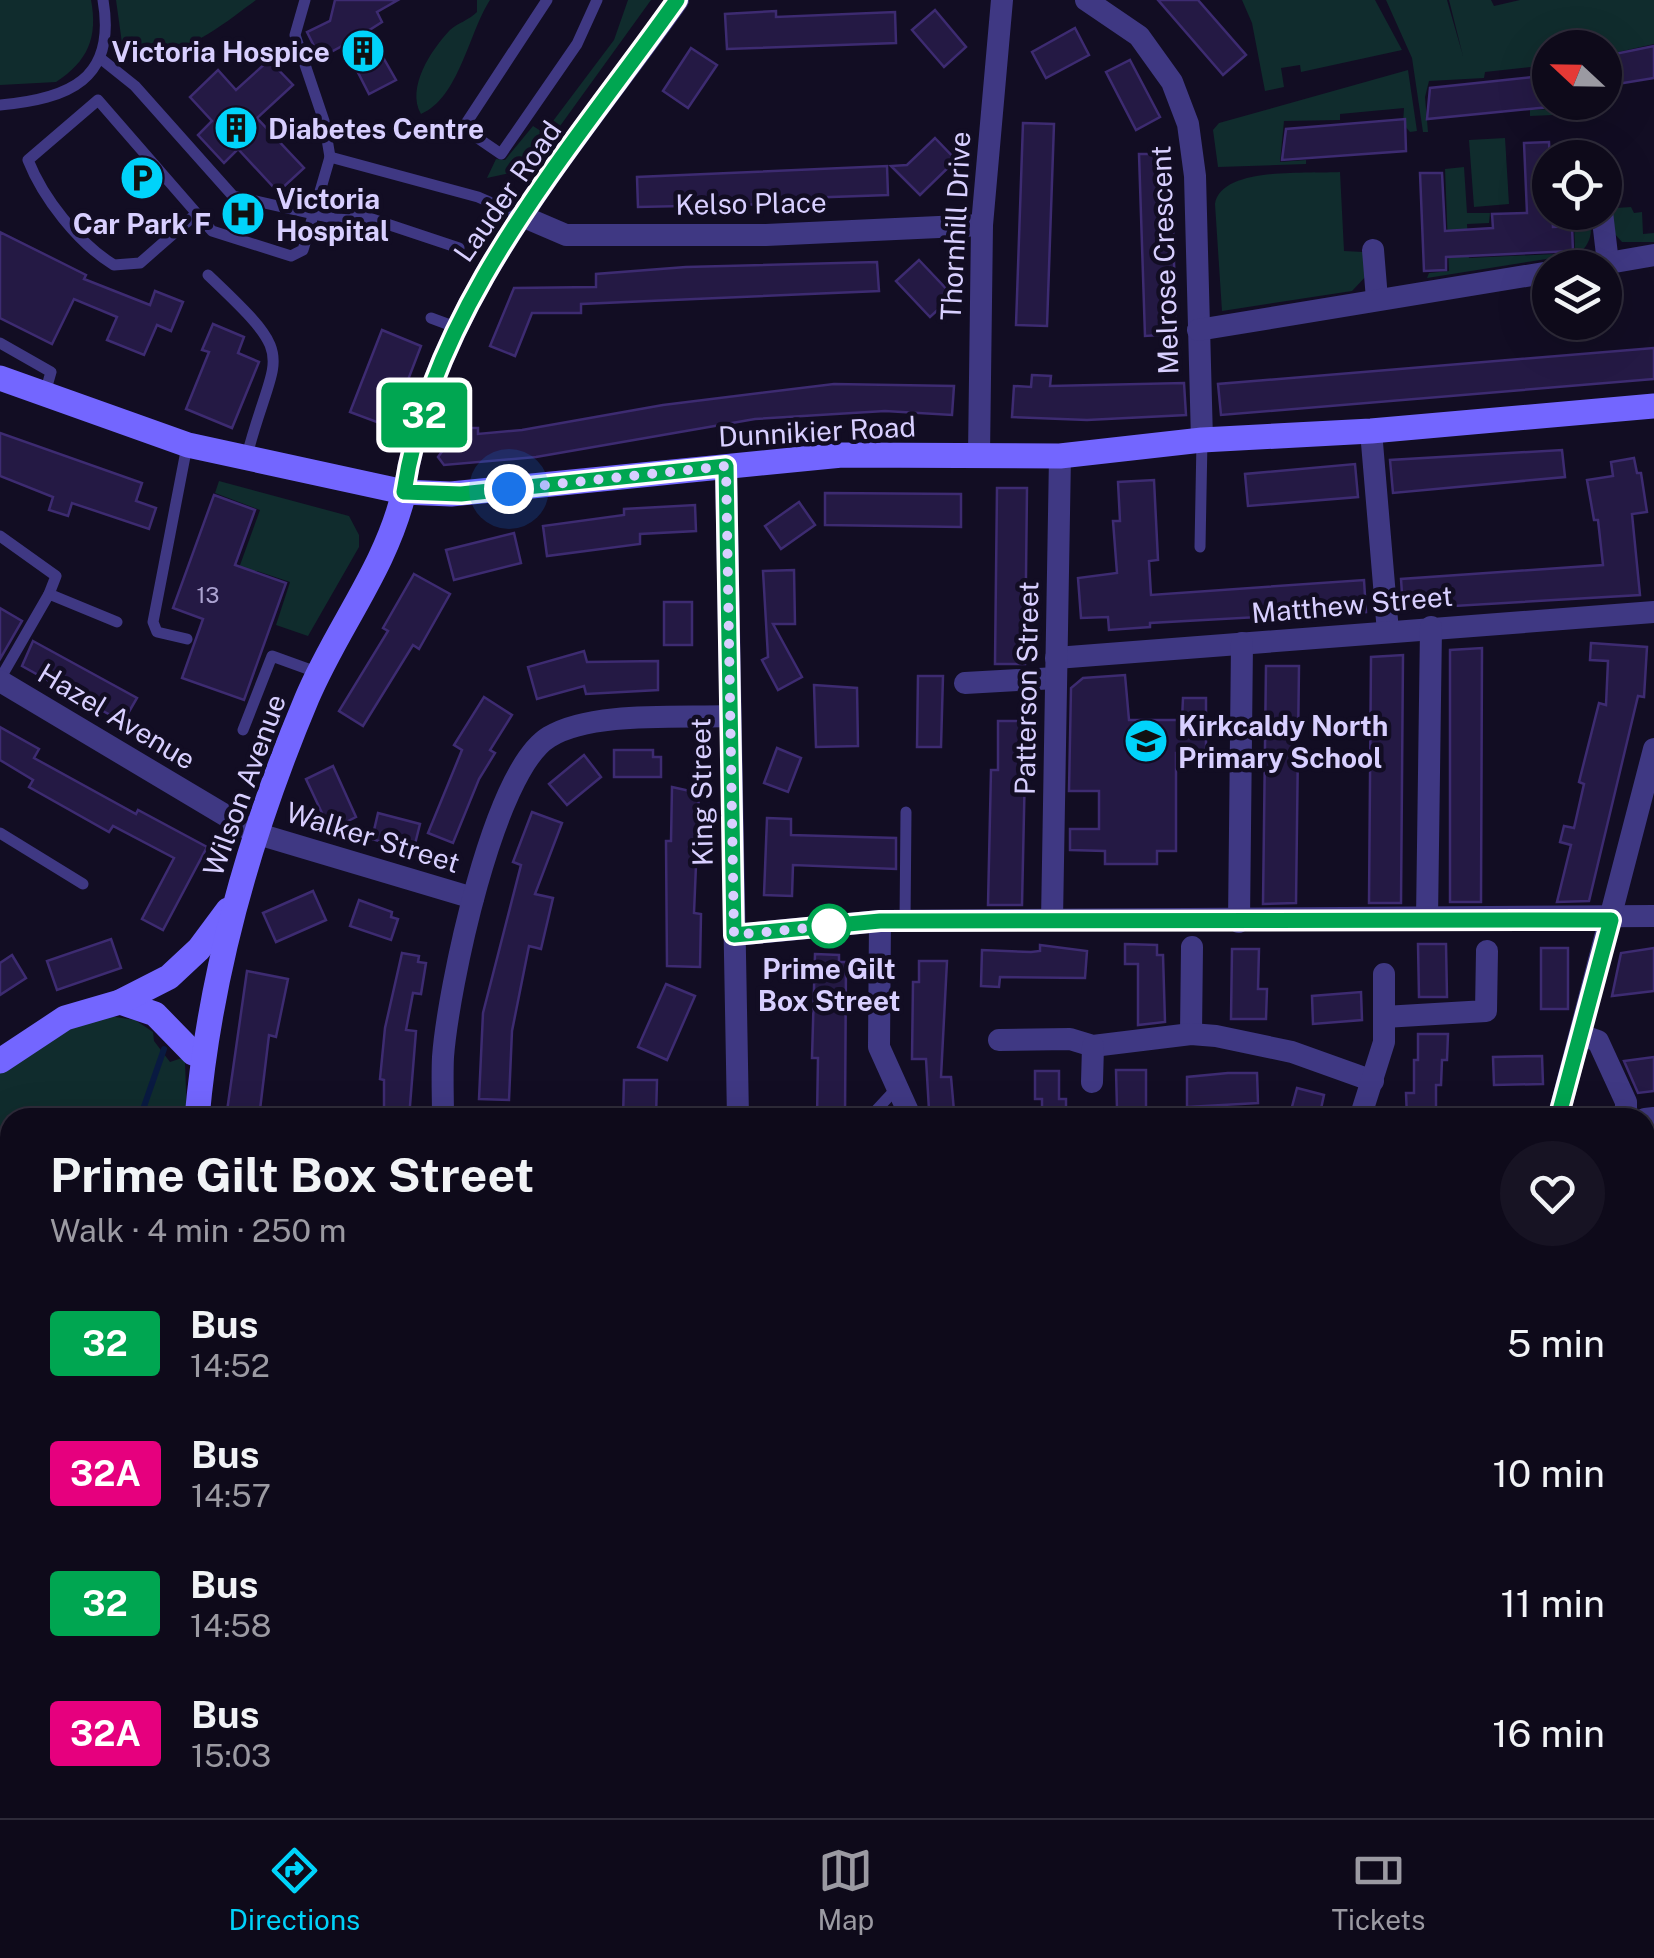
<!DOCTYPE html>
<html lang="en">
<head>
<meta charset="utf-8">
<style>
  body { margin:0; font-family:"Public Sans",sans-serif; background:#171323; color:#f1f3f6; height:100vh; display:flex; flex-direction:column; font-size:38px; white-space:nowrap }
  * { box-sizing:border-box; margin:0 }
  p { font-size:32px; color:#9b9aa2 }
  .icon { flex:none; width:55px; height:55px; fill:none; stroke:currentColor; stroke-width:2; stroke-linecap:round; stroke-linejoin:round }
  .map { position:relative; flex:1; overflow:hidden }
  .drawer { position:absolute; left:0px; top:1108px; width:1655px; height:712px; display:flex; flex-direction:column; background:#0e0a1a; border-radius:30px 30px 0 0; box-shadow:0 10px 40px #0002,0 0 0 2px #2e2b39 }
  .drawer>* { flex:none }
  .badge { padding:0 20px; border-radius:8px; font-size:35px; line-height:65px }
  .needle { width:65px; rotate:292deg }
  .controls { position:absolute; left:1532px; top:30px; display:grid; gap:20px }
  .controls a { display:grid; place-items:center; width:90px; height:90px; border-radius:50%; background:#0e0a1a; box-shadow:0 10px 40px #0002,0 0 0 2px #2e2b39; font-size:50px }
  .you { position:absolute; width:50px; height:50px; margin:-25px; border:8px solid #fff; border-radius:50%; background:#1a73e8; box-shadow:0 0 0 15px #1a73e833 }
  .map>.badge { position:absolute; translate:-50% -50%; box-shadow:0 0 0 5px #fff }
  .round { display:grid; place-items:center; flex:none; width:105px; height:105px; border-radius:52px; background:#171323 }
  .overview { display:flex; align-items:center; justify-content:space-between; height:170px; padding:0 50px }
  h1 { font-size:48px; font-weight:700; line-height:75px }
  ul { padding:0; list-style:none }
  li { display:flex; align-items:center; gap:30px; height:130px; padding:0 50px }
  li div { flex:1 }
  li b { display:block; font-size:38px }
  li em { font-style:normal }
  li .badge { min-width:110px; font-weight:700; text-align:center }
  .dock { display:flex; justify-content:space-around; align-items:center; height:140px; border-top:2px solid #2e2b39; background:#0e0a1a; font-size:28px; color:#9b9aa2 }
  .dock a { display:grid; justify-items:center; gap:5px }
  .dock .active { color:#00d3fa }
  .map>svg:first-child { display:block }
</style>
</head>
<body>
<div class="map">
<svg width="1654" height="1818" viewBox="0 0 1654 1818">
  <rect width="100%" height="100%" fill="#120d23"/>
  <!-- green -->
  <g fill="#102c2d">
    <path d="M 0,0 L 91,0 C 98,37 88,61 56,82 L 0,85 Z"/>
    <path d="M 116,0 L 256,0 C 223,24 163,76 122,43 Z"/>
    <path d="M 477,0 L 490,0 C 469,32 459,98 421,114 C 406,88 431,50 450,30 C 458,23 469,20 477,12 Z"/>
    <polygon points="628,0 651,0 529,169 487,178 496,159 505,160 533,126 544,133 614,40"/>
    <polygon points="1242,0 1375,0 1402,50 1301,72 1300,65 1281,68 1284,87 1265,91 1252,23"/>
    <polygon points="1386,0 1447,0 1463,56 1449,0 1491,0 1494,6 1520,0 1654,0 1654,44 1605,55 1605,48 1550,48 1550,82 1548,65 1485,72 1484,78 1429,81 1425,97 1428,132 1423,132 1412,58"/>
    <polygon points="1408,70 1417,131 1410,132 1403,124 1404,108 1340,114 1340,120 1284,121 1280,162 1306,160 1306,164 1218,167 1213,130 1219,123"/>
    <polygon points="1555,103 1600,103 1599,113 1530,116 1530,110 1554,109"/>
    <polygon points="1505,138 1509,204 1474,207 1469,140"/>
    <path d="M 1464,167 L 1467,213 L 1490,213 L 1489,223 L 1467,224 L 1469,258 L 1575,253 L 1574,219 L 1556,220 L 1555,213 L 1587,213 C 1594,228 1592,244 1578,254 L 1427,278 L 1429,273 L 1449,271 L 1445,169 Z"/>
    <path d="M 1340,172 L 1344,251 L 1363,252 L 1368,274 L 1352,291 L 1222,311 L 1215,204 C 1221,166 1309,174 1340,172 Z"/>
    <polygon points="1631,207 1634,213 1642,212 1643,234 1654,233 1654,242 1622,242 1613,232 1610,218 1616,208"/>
    <polygon points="219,481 349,516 359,535 359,547 308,636 276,625 290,582 257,571 247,596 231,590 260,510 215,493"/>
    <polygon points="109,1016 135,1020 153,1032 154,1041 170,1062 182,1058 185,1062 187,1117 10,1118 10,1619 0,1627 0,1071 58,1030"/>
  </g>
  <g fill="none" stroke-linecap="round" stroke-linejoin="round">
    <!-- stream -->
    <g stroke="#091a41" stroke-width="6">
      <polyline points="140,1118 164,1049"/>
      <polyline points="0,1424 10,1404"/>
      <polyline points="0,1448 0,1452"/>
    </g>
  </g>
  <!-- building -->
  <g fill="#241944" stroke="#3d2b71" stroke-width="2.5">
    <polygon points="335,0 398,0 377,12 382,22 368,31 396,80 369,94 344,45 320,58 307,32 330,21"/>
    <polygon points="1158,0 1198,0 1246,55 1223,75"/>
    <polygon points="935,10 966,47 944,67 912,30"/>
    <polygon points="776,11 776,17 895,12 896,43 727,49 725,14"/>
    <polygon points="1075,28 1089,55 1046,78 1032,52"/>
    <polygon points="1654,46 1654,78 1605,86 1605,56"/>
    <polygon points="691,48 717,65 688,108 663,91"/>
    <polygon points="269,60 293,85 257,118 304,168 278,192 238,149 224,163 198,135 212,121 190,97 218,70 236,90"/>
    <polygon points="1130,60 1160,117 1136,130 1106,72"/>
    <polygon points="1542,76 1543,88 1550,88 1550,107 1427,119 1430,88"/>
    <polygon points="1405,119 1406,151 1282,160 1286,129"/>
    <polygon points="1023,123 1054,124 1047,326 1016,325"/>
    <polygon points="935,138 956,160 920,195 891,166 907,165"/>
    <polygon points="1549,142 1553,227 1572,226 1573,251 1446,257 1446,270 1424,271 1420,173 1442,173 1445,231 1493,228 1492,214 1527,213 1524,143"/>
    <polygon points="1139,154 1171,154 1176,334 1145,336"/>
    <polygon points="887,166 888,195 774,199 774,204 638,207 637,177"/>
    <polygon points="0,232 86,275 84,279 150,305 155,291 183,302 171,331 157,325 144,355 107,340 117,317 74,299 52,344 0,318"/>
    <polygon points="919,260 953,296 930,317 896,281"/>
    <polygon points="877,262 879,291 581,304 581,313 532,313 515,356 490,346 514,288 596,287 596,274 686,267"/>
    <polygon points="213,324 244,337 238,353 259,362 232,428 186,409 209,352 202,350"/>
    <polygon points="382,330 421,346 390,427 350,412"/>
    <polygon points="1654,348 1654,379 1221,415 1218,384"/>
    <polygon points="1032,375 1051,376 1050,386 1184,383 1186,415 1087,420 1012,417 1014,386 1031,387"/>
    <polygon points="834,384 954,386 952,415 885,411 755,419 536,457 444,465 438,457 449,442 449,428 478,428 478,434 522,430 663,405"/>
    <polygon points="0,433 142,483 136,501 156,508 149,529 72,503 68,516 49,510 53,497 0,476"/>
    <polygon points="1562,450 1565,477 1393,493 1390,460"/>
    <polygon points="1634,458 1637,473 1641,473 1647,512 1632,514 1640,595 1403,609 1401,579 1603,565 1598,520 1594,520 1587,480 1613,476 1611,462"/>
    <polygon points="1355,464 1358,497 1248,506 1245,474"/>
    <polygon points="1154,480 1158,560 1149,561 1151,595 1364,580 1366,612 1258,622 1258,617 1150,623 1150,627 1109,630 1108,617 1081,618 1078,578 1117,573 1113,521 1120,521 1118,482"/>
    <polygon points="997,488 1027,488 1025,664 995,664"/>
    <polygon points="825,493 961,494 961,527 825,525"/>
    <polygon points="214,495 255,510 235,565 286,583 244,700 182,678 203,619 173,608"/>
    <polygon points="799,502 815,525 781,549 765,526"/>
    <polygon points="695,505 696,531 640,534 640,544 547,556 543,526 624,515 624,509"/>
    <polygon points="514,533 521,563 454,580 446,550"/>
    <polygon points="794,570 795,624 773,624 802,677 778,690 762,660 768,657 763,571"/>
    <polygon points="414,574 450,594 419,649 413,645 363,726 339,711 388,631 383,628"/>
    <rect x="664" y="602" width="28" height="43"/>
    <polygon points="0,608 22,621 0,659"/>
    <polygon points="33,641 137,698 123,722 22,666"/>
    <polygon points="1591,643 1647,647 1644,697 1638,696 1589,901 1557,902 1571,845 1560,842 1564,826 1574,828 1584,784 1579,782 1599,703 1606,705 1608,661 1590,660"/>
    <polygon points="1482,648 1481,902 1450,902 1450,650"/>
    <polygon points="584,651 587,662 658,661 658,690 586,694 584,686 537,699 528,667"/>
    <polygon points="1403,655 1401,903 1369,903 1371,657"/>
    <polygon points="1266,666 1299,666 1296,903 1263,904"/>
    <polygon points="1125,675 1129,720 1182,720 1183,698 1206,698 1206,753 1176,753 1176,851 1157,851 1157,864 1105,864 1105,851 1070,850 1070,829 1099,829 1099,791 1069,791 1071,688 1083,678"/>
    <polygon points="918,676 943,676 941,747 917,747"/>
    <polygon points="814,685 857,688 858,746 816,747"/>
    <polygon points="484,697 512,715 490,750 495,753 479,779 453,843 428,833 462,750 454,745"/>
    <polygon points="998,721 1026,721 1022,905 988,905 991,770 998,770"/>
    <polygon points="0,727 39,749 34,758 136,814 138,810 207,847 163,930 142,919 174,858 113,826 109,832 29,787 33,780 0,760"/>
    <polygon points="777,748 801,758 788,792 764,783"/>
    <polygon points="614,750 653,750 653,757 661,757 661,777 614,777"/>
    <polygon points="584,755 601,777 567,805 549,784"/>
    <polygon points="333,766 356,817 330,830 306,779"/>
    <polygon points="672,787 699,793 694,913 701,914 700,967 667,966 666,841 671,841"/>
    <polygon points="532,812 562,823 535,894 553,898 541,949 529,946 512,1031 509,1100 479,1099 483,1013 521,865 513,862"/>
    <polygon points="378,813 420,824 413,852 372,839"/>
    <polygon points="767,818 791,819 791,835 896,838 896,869 793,865 792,896 764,895"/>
    <polygon points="313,891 326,920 276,942 263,913"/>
    <polygon points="359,900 392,912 391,917 398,919 391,940 350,926"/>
    <polygon points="111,939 121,968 57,990 47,961"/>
    <polygon points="1125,944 1157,945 1157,955 1163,955 1165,1022 1138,1025 1138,964 1125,964"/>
    <polygon points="1418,944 1446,944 1447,997 1419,997"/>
    <polygon points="1040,945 1087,951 1085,978 1000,977 999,987 981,986 982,950 1031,952 1040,951"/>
    <rect x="1541" y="948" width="27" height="61"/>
    <polygon points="1654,948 1654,991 1612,996 1621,953"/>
    <polygon points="1232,949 1259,949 1258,989 1267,989 1266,1019 1231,1019"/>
    <polygon points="402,953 419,956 418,962 426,963 421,994 413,993 406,1030 416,1031 409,1118 384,1118 384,1080 380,1079 385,1028"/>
    <polygon points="815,954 839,955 839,962 846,962 845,1118 817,1118 818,1058 812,1058"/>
    <polygon points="12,955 26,978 0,995 0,963"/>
    <polygon points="919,961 947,961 941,1077 951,1077 954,1111 929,1110 926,1059 912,1059 913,982 919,982"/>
    <polygon points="247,971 288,979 276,1037 269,1035 259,1118 226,1118"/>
    <polygon points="666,984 695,996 667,1060 638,1047"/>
    <polygon points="1361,992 1362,1020 1313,1024 1312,996"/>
    <polygon points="1418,1034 1448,1034 1447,1060 1442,1060 1441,1085 1436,1085 1436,1118 1407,1118 1406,1093 1414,1093 1414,1060 1418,1060"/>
    <polygon points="1542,1056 1543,1084 1494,1085 1493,1057"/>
    <polygon points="1654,1057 1654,1091 1638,1093 1624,1061"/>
    <polygon points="1116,1070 1146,1070 1146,1109 1117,1109"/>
    <polygon points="1035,1071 1059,1071 1059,1099 1066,1099 1066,1118 1042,1118 1042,1099 1035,1099"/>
    <polygon points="1228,1073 1257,1073 1258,1103 1187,1107 1187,1077"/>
    <polygon points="624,1080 657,1080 656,1118 623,1118"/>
    <polygon points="1297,1088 1324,1095 1319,1118 1289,1118"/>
  </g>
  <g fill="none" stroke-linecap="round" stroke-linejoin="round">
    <!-- lane -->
    <g stroke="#3f3883" stroke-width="11">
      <polyline points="305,0 295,35 324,121 330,157"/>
      <polyline points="547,0 463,128 501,154 577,44 597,0"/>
      <polyline points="100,58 135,86 233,196 336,219 352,220 357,214 459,248"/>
      <path d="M 0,105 C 68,99 117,80 103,0"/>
      <path d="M 196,214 L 140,263 L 114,265 C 78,243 43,198 28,160 L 98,100 L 212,231 L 291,256 L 303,250 L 330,157 L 478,197 L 524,217"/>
      <path d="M 208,275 C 302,364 275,346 246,459"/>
      <polyline points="431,318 458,328"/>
      <polyline points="0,343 51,372 45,393"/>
      <polyline points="187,446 153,622 157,632 187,639"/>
      <polyline points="0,536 56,576 49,594"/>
      <polyline points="1200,547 1202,440"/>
      <polyline points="0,679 49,594 117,622"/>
      <polyline points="243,730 272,656 319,673"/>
      <polyline points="0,833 83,884"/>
      <polyline points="905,922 906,812"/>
      <polyline points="869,1118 895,1090"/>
      <polyline points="1238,1810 1238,1818"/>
    </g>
    <!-- street -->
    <g stroke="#3f3883" stroke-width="22">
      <polyline points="1086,0 1139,36 1172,82 1188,124 1195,176 1202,440"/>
      <polyline points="1602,212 1608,263"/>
      <polyline points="524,217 566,235 766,235 982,225"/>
      <polyline points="1373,250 1377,299"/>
      <polyline points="1580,268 1654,255"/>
      <polyline points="1198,330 1550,272"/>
      <polyline points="1371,431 1388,632"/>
      <polyline points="979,455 982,225 1002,0"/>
      <polyline points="726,466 738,1118"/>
      <path d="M 404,492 C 432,304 571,150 678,0"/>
      <polyline points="1056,658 1654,612"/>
      <polyline points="0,681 255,833 473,898"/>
      <polyline points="965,683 1056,678"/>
      <polyline points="1427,919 1431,627"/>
      <polyline points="1052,920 1060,456"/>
      <polyline points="880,921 879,1047 911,1118"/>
      <polyline points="1239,922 1242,643"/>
      <polyline points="735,935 880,921 1654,916"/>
      <polyline points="1384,1017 1486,1011 1487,951"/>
      <polyline points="1191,1034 1192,947"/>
      <polyline points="1581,1035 1598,1041 1626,1102 1626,1118"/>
      <polyline points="999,1040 1070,1039 1093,1046 1191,1034 1216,1036 1292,1052 1373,1081"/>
      <polyline points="1092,1082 1093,1046"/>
      <path d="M 443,1118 C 443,1097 442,1077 443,1057 C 448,990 493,771 549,737 C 591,711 680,718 729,716"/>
      <polyline points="1360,1118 1384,1042 1384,974"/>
      <polyline points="1558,1118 1654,749"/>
      <polyline points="1645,1119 1654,1118"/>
      <polyline points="1645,1161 1654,1184"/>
      <polyline points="1645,1366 1654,1367"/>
      <polyline points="1645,1610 1654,1611"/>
      <polyline points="752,1810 752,1818"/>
      <polyline points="178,1818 184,1810"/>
      <polyline points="486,1818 494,1810"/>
      <polyline points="1350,1818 1352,1810"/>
    </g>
    <!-- secondary -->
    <g stroke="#7366ff" stroke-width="25">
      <polyline points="0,378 188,445 404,492 451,494 842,455 1060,456 1202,440 1371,431 1654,406"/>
      <polyline points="120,1002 155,1014 193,1053 203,1056"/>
      <polyline points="0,1061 65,1018 120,1002 169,977 199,949 228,910"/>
      <path d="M 197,1118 C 210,972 250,833 307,698 C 337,627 386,568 404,492"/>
      <polyline points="0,1642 10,1634"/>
    </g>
  </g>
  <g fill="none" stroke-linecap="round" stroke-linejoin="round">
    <defs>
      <path id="line" d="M 677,0 C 571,150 432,304 404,492 L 461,494 L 726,466 L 734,935 L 880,921 L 1611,920 L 1558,1118"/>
    </defs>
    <!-- line casing -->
    <use href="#line" stroke="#fff" stroke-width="22"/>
    <!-- line -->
    <use href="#line" stroke="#00a651" stroke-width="15"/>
    <!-- walk -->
    <polyline stroke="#d8cfff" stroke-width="10" stroke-dasharray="0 18" points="509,489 726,466 734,935 829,926"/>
  </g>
  <!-- icons -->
  <defs>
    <symbol id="building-disc" viewBox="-11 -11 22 22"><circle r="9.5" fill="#00d3fa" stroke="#120d23"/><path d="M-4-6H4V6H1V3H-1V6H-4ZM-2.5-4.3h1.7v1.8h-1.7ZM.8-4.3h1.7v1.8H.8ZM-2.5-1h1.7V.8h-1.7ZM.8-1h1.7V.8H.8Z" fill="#111"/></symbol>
    <symbol id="parking-disc" viewBox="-11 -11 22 22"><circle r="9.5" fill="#00d3fa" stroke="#120d23"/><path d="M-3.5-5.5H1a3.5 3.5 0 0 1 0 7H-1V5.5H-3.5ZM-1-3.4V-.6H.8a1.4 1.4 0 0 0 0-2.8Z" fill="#111"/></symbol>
    <symbol id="hospital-disc" viewBox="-11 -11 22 22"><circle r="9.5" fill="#00d3fa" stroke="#120d23"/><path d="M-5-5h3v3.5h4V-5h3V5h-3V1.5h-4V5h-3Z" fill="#111"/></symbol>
    <symbol id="school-disc" viewBox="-11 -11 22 22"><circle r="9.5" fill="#00d3fa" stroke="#120d23"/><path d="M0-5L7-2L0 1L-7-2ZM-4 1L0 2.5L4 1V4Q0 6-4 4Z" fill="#111"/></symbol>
  </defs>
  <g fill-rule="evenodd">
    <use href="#building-disc" x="338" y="26" width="50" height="50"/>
    <use href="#building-disc" x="211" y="103" width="50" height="50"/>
    <use href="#parking-disc" x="117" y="153" width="50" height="50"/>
    <use href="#hospital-disc" x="218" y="189" width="50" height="50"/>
    <use href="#school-disc" x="1121" y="716" width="50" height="50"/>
  </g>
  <!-- markers -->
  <circle fill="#fff" stroke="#00a651" stroke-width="5" cx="829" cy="926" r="20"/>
  <g text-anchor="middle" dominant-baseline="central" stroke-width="9" stroke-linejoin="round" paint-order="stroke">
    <!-- number labels -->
    <g font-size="22" fill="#aba2d0">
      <text x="208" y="595">13</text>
    </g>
    <!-- poi labels -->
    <g font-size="28" font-weight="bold" fill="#d8cfff" stroke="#120d23" text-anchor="start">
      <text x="330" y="51" text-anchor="end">Victoria Hospice</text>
      <text x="268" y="128">Diabetes Centre</text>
      <text x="276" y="198">Victoria<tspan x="276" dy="32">Hospital</tspan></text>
      <text x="142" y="223" text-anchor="middle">Car Park F</text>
      <text x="1178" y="725">Kirkcaldy North<tspan x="1178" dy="32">Primary School</tspan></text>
    </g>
    <!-- street labels -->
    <g font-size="28" fill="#d8cfff" stroke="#120d23">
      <text transform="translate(507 191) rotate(-55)">Lauder Road</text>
      <text transform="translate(751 203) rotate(-1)">Kelso Place</text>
      <text transform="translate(955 226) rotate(-87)">Thornhill Drive</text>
      <text transform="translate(1164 260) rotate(-92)">Melrose Crescent</text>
      <text transform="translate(817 431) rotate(-3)">Dunnikier Road</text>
      <text transform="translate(1352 604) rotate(-5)">Matthew Street</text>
      <text transform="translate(1026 688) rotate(-89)">Patterson Street</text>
      <text transform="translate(117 716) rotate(31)">Hazel Avenue</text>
      <text transform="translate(244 785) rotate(-70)">Wilson Avenue</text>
      <text transform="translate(701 792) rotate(-91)">King Street</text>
      <text transform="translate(373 837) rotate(17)">Walker Street</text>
    </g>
    <!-- stop labels -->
    <g font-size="28" font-weight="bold" fill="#d8cfff" stroke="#120d23">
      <text x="829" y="968">Prime Gilt<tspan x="829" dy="32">Box Street</tspan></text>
    </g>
  </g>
</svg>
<div class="controls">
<a><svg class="needle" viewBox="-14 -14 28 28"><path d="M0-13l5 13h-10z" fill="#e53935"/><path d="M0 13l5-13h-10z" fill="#9b9aa2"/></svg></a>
<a><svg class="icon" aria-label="locate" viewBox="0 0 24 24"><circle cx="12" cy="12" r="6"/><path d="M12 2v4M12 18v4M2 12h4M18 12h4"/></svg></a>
<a><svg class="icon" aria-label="layers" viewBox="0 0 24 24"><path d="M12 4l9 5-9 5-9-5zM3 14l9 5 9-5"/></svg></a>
</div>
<div class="you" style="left:509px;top:489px"></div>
<b class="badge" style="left:424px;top:415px;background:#00a651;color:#fff">32</b>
<section class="drawer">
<div class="overview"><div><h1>Prime Gilt Box Street</h1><p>Walk · 4 min · 250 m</p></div><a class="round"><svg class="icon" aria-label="heart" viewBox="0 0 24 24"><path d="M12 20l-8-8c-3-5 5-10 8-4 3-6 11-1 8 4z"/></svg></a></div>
<ul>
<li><span class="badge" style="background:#00a651;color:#fff">32</span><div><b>Bus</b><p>14:52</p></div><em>5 min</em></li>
<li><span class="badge" style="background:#e6007e;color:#fff">32A</span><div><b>Bus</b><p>14:57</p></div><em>10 min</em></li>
<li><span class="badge" style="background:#00a651;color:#fff">32</span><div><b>Bus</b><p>14:58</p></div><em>11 min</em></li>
<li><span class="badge" style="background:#e6007e;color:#fff">32A</span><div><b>Bus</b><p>15:03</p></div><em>16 min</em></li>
</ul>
</section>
</div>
<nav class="dock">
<a class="active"><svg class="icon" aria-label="directions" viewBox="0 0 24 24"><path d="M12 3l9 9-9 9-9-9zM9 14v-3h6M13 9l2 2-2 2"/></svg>Directions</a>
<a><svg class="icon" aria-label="map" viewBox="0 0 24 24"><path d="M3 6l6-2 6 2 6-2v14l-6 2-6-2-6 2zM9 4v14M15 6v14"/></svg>Map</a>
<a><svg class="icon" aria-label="tickets" viewBox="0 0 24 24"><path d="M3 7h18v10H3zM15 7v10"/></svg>Tickets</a>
</nav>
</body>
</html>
